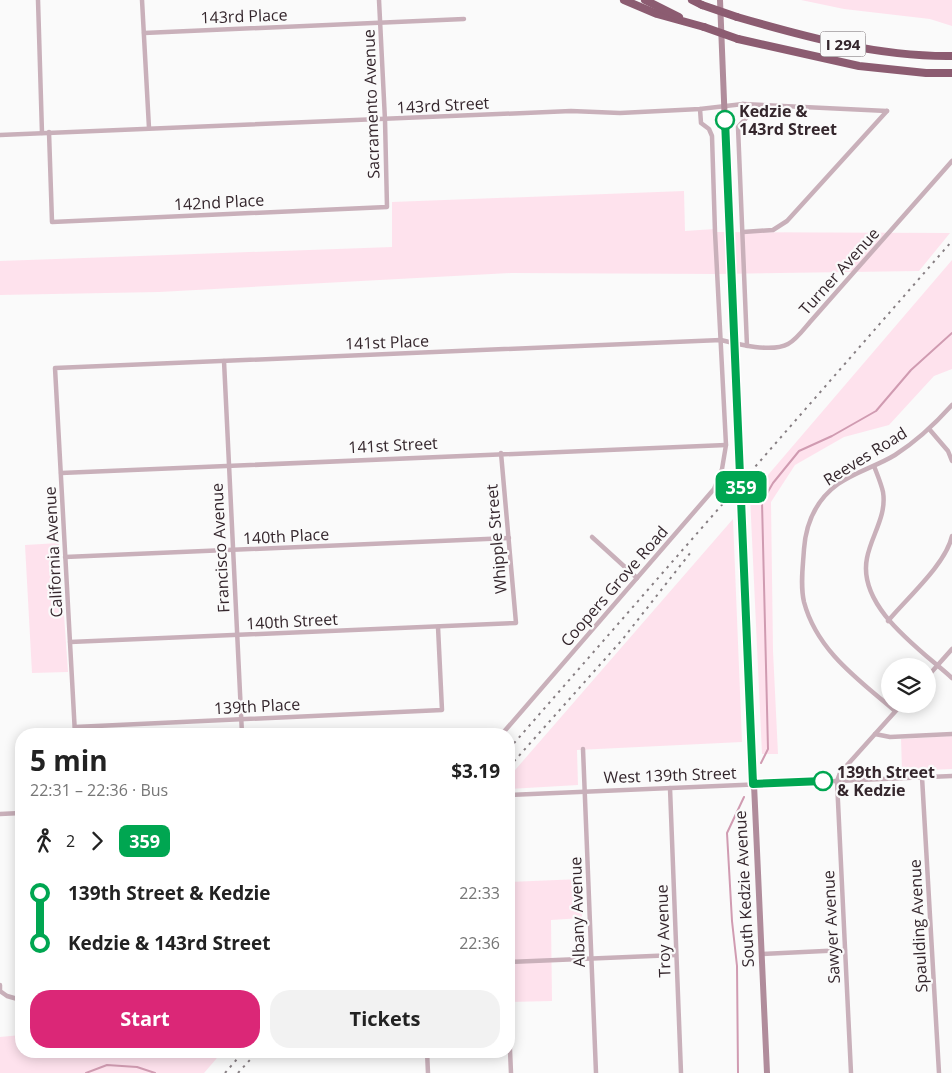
<!DOCTYPE html>
<html lang="en">
<head>
<meta charset="utf-8">
<style>
  body { margin:0; font-family:"Open Sans",sans-serif; background:#f2f2f2; color:#222; height:100vh; display:flex; flex-direction:column; font-size:19px; white-space:nowrap }
  * { box-sizing:border-box; margin:0 }
  p { font-size:16px; color:#767676 }
  .icon { flex:none; width:28px; height:28px; fill:none; stroke:currentColor; stroke-width:2; stroke-linecap:round; stroke-linejoin:round }
  .map { position:relative; flex:1; overflow:hidden }
  .side { position:absolute; left:15px; top:728px; width:500px; height:330px; display:flex; flex-direction:column; background:#fff; border-radius:20px; box-shadow:0 2px 12px #0003 }
  .side>* { flex:none }
  .badge { padding:0 10px; border-radius:8px; font-size:18px; line-height:32px }
  .buttons { position:absolute; left:881px; top:658px; display:grid; gap:10px }
  .buttons a { display:grid; place-items:center; width:55px; height:55px; border-radius:50%; background:#fff; box-shadow:0 2px 12px #0003; font-size:25px }
  .map>.badge { position:absolute; translate:-50% -50%; box-shadow:0 0 0 2px #fff }
  .legs { display:flex; align-items:center; gap:8px; height:55px; padding:0 15px; font-size:16px }
  .legs p { margin-inline-start:auto }
  .summary { display:flex; align-items:center; justify-content:space-between; height:85px; padding:0 15px }
  h1 { font-size:28px; font-weight:700; line-height:38px }
  .primary-button { display:flex; gap:10px; margin-top:auto; padding:10px 15px }
  .primary-button a { flex:1; height:58px; border-radius:20px; background:#db2777; color:#fff; font-size:20px; font-weight:700; line-height:58px; text-align:center }
  .primary-button a+a { background:#f2f2f2; color:#222 }
  ul { padding:0 15px; list-style:none }
  li { display:flex; align-items:center; gap:18px; height:50px; font-size:19px }
  li i { display:grid; place-items:center; width:8px; height:100%; margin:0 6px; background:currentColor }
  li i::after { content:''; width:12px; height:12px; margin:-6px; border:4px solid; border-radius:50%; background:#fff }
  li p { margin-inline-start:auto }
  li:first-child i { background:linear-gradient(#0000 50%,currentColor 0) }
  li:last-child i { background:linear-gradient(currentColor 50%,#0000 0) }
  .map>svg:first-child { display:block }
</style>
</head>
<body>
<div class="map">
<svg width="952" height="1073" viewBox="0 0 952 1073">
  <rect width="100%" height="100%" fill="#fafafa"/>
  <!-- green -->
  <g fill="#fee2ed">
    <polygon points="801,0 952,0 952,26 930,19 844,9"/>
    <polygon points="684,191 685,231 715,229 716,232 950,233 919,271 717,274 511,273 159,292 0,295 0,261 392,247 392,202"/>
    <polygon points="952,260 952,369 934,376 889,425 844,437 795,465 771,502 773,651 778,754 762,754 750,496"/>
    <polygon points="733,519 742,742 577,750 578,785 509,789 509,777"/>
    <polygon points="59,543 68,672 32,673 25,545"/>
    <polygon points="952,736 952,769 902,771 901,739"/>
    <polygon points="581,879 582,918 551,920 552,1001 509,1002 509,882"/>
    <polygon points="21,1035 21,1051 223,1051 204,1073 0,1073 0,1037"/>
  </g>
  <g fill="none" stroke-linecap="round" stroke-linejoin="round">
    <!-- stream -->
    <g stroke="#d09bb1" stroke-width="2">
      <polyline points="761,763 768,749 762,502 773,483 799,451 832,436 876,411 911,370 952,333"/>
      <polyline points="86,1073 107,1065 137,1067 155,1073"/>
      <polyline points="738,1073 737,966 732,921 727,833 744,797"/>
    </g>
    <!-- street -->
    <g stroke="#c9b0ba" stroke-width="4.5">
      <polyline points="38,0 42,133"/>
      <polyline points="142,0 149,128"/>
      <polyline points="144,33 464,19"/>
      <polyline points="743,104 747,117 738,127 747,346"/>
      <polyline points="49,132 52,222 387,207 385,120 379,0"/>
      <polyline points="0,135 571,111 620,113 700,109 743,104 887,111"/>
      <polyline points="743,232 773,230 787,221 887,111"/>
      <polyline points="224,361 242,734"/>
      <polyline points="930,430 948,451 952,461"/>
      <path d="M 874,466 C 877,474 881,483 883,492 C 887,516 871,536 867,558 C 857,607 920,649 952,678"/>
      <polyline points="61,473 726,445"/>
      <polyline points="592,537 637,578"/>
      <polyline points="65,557 509,538"/>
      <path d="M 888,621 C 907,598 946,564 952,536"/>
      <polyline points="70,642 516,623 501,453"/>
      <polyline points="928,676 952,649"/>
      <path d="M 895,711 C 859,680 817,651 804,602 C 800,585 803,566 804,549 C 806,523 816,500 838,484 C 855,472 877,466 895,455 C 917,441 935,424 952,405"/>
      <polyline points="75,727 442,710 438,627"/>
      <path d="M 75,734 L 55,368 L 721,340 C 737,344 772,353 788,344 C 796,340 804,329 810,322 L 952,161"/>
      <polyline points="502,734 714,489 722,469 726,445 715,232 712,136 709,129 701,123 700,109"/>
      <polyline points="875,734 890,737 952,734"/>
      <polyline points="583,749 596,1073"/>
      <polyline points="922,777 939,1073"/>
      <polyline points="670,788 681,1073"/>
      <polyline points="509,795 952,776"/>
      <polyline points="0,814 21,813"/>
      <polyline points="762,954 845,950"/>
      <polyline points="509,962 676,955"/>
      <polyline points="0,985 0,991 7,996 21,1000"/>
      <polyline points="509,1027 511,1073"/>
      <polyline points="427,1051 428,1073"/>
      <polyline points="851,1073 837,781 840,773 902,704"/>
    </g>
    <!-- secondary -->
    <g stroke="#b08c9b" stroke-width="6">
      <polyline points="720,0 731,276"/>
      <polyline points="749,673 767,1073"/>
    </g>
    <!-- highway -->
    <g stroke="#8c5c71" stroke-width="8">
      <polyline points="624,0 657,14 704,27"/>
      <polyline points="645,0 679,17"/>
      <polyline points="692,0 702,5"/>
      <path d="M 737,17 C 806,37 879,57 952,56"/>
      <polyline points="738,39 859,66 926,73 952,73"/>
    </g>
    <!-- rail -->
    <g stroke="#867e82" stroke-width="2" stroke-dasharray="2.5 5" stroke-linecap="butt">
      <polyline points="509,749 952,241"/>
      <polyline points="509,767 622,640 691,552"/>
      <polyline points="225,1073 244,1051"/>
      <polyline points="238,1073 258,1051"/>
    </g>
    <!-- secondary-bridge -->
    <polyline stroke="#b08c9b" stroke-width="6" points="731,276 749,673"/>
    <!-- highway-bridge -->
    <g stroke="#8c5c71" stroke-width="8">
      <polyline points="702,5 737,17"/>
      <polyline points="704,27 738,39"/>
    </g>
  </g>
  <g fill="none" stroke-linecap="round" stroke-linejoin="round">
    <defs>
      <polyline id="line-1" points="725,120 753,784 823,781"/>
    </defs>
    <!-- line-1 casing -->
    <use href="#line-1" stroke="#fff" stroke-width="11"/>
    <!-- line-1 -->
    <use href="#line-1" stroke="#00a651" stroke-width="8"/>
  </g>
  <!-- markers -->
  <g fill="#fff" stroke="#00a651" stroke-width="2.5">
    <circle cx="725" cy="120" r="9"/>
    <circle cx="823" cy="781" r="9"/>
  </g>
  <g text-anchor="middle" dominant-baseline="central" stroke-width="4.5" stroke-linejoin="round" paint-order="stroke">
    <!-- shield labels -->
    <rect fill="#fafafa" stroke="#6f666a" stroke-width="1" x="820.5" y="31.5" width="45" height="25" rx="4"/>
    <g font-size="15" font-weight="bold" fill="#34262c">
      <text x="843" y="44">I 294</text>
    </g>
    <!-- street labels -->
    <g font-size="16" fill="#34262c" stroke="#fafafa">
      <text transform="translate(244 16) rotate(-2)">143rd Place</text>
      <text transform="translate(371 104) rotate(-92)">Sacramento Avenue</text>
      <text transform="translate(443 105) rotate(-3)">143rd Street</text>
      <text transform="translate(219 202) rotate(-3)">142nd Place</text>
      <text transform="translate(839 271) rotate(-48)">Turner Avenue</text>
      <text transform="translate(387 342) rotate(-2)">141st Place</text>
      <text transform="translate(393 445) rotate(-3)">141st Street</text>
      <text transform="translate(865 456) rotate(-32)">Reeves Road</text>
      <text transform="translate(286 536) rotate(-3)">140th Place</text>
      <text transform="translate(496 539) rotate(-95)">Whipple Street</text>
      <text transform="translate(220 548) rotate(-93)">Francisco Avenue</text>
      <text transform="translate(53 552) rotate(-93)">California Avenue</text>
      <text transform="translate(614 586) rotate(-49)">Coopers Grove Road</text>
      <text transform="translate(292 621) rotate(-3)">140th Street</text>
      <text transform="translate(257 706) rotate(-3)">139th Place</text>
      <text transform="translate(670 775) rotate(-2)">West 139th Street</text>
      <text transform="translate(744 889) rotate(-93)">South Kedzie Avenue</text>
      <text transform="translate(577 912) rotate(-92)">Albany Avenue</text>
      <text transform="translate(918 926) rotate(-93)">Spaulding Avenue</text>
      <text transform="translate(831 927) rotate(-93)">Sawyer Avenue</text>
      <text transform="translate(663 931) rotate(-92)">Troy Avenue</text>
    </g>
    <!-- stop labels -->
    <g font-size="16" font-weight="bold" fill="#34262c" stroke="#fafafa" text-anchor="start">
      <text x="739" y="111">Kedzie &amp;<tspan x="739" dy="18">143rd Street</tspan></text>
      <text x="837" y="772">139th Street<tspan x="837" dy="18">&amp; Kedzie</tspan></text>
    </g>
  </g>
</svg>
<div class="buttons">
<a><svg class="icon" aria-label="layers" viewBox="0 0 24 24"><path d="M12 4l9 5-9 5-9-5zM3 14l9 5 9-5"/></svg></a>
</div>
<b class="badge" style="left:741px;top:487px;background:#00a651;color:#fff">359</b>
<section class="side">
<div class="summary"><div><h1>5 min</h1><p>22:31 – 22:36 · Bus</p></div><b>$3.19</b></div>
<div class="legs"><svg class="icon" aria-label="walk" viewBox="0 0 24 24"><circle cx="13" cy="4" r="2"/><path d="M13 8l-2 6 4 7M11 14l-3 7M7 12l3-4h3l4 4"/></svg>2<svg class="icon" aria-label="forward" viewBox="0 0 24 24"><path d="M9 5l7 7-7 7"/></svg><b class="badge" style="background:#00a651;color:#fff">359</b></div>
<ul>
<li><i style="color:#00a651"></i><b>139th Street &amp; Kedzie</b><p>22:33</p></li>
<li><i style="color:#00a651"></i><b>Kedzie &amp; 143rd Street</b><p>22:36</p></li>
</ul>
<div class="primary-button"><a>Start</a><a>Tickets</a></div>
</section>
</div>
</body>
</html>
